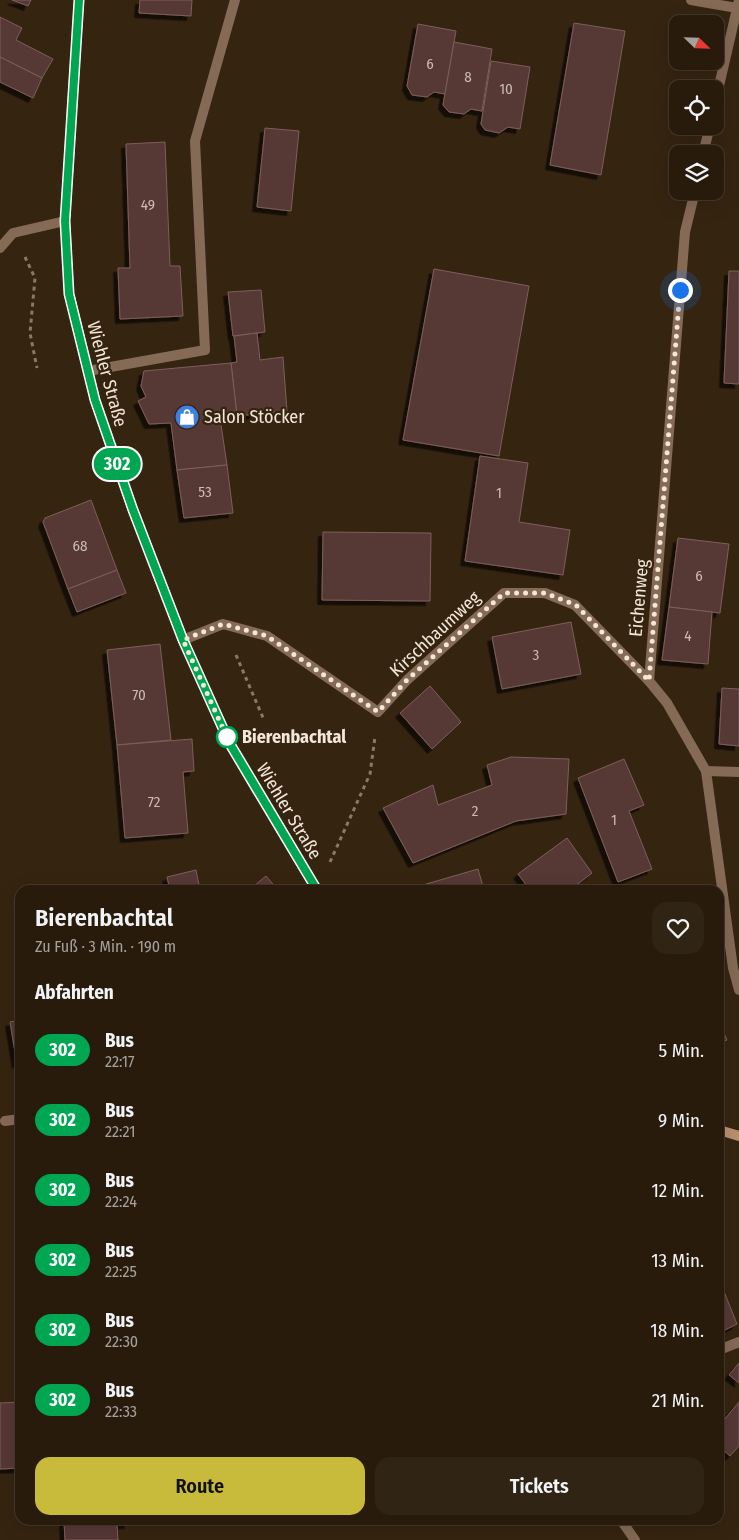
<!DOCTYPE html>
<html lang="de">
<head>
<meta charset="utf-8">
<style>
  body { margin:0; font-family:"Fira Sans Condensed",sans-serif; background:#302415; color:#f1f3f6; height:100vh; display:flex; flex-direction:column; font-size:19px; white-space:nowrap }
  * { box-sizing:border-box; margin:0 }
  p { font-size:16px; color:#a5a19d }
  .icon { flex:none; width:28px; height:28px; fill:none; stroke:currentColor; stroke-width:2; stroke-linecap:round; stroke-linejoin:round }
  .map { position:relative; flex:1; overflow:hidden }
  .panel { position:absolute; left:15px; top:885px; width:709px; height:640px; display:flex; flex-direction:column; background:#281b0c; border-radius:15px; box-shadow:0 5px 20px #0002,0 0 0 1px #44392d }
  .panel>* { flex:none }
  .badge { padding:0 10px; border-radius:16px; font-size:18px; line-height:32px }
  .needle { width:32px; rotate:113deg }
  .controls { position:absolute; left:669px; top:15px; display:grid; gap:10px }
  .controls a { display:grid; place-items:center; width:55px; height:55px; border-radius:10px; background:#281b0c; box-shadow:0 5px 20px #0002,0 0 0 1px #44392d; font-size:25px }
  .you { position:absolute; width:25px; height:25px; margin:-12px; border:4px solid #fff; border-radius:50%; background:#1a73e8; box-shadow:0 0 0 8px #1a73e833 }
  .map>.badge { position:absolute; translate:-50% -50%; box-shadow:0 0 0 2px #fff }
  h2 { padding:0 20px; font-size:19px; line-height:45px }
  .round { display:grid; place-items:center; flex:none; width:52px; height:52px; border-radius:15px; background:#302415 }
  .headline { display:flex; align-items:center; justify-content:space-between; height:85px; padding:0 20px }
  h1 { font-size:24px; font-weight:600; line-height:38px }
  .cta { display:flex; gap:10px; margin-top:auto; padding:10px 20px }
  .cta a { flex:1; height:58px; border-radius:15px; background:#c8bb3b; color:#111; font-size:20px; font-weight:600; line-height:58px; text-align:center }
  .cta a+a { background:#302415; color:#f1f3f6 }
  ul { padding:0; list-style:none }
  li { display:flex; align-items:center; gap:15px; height:70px; padding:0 20px }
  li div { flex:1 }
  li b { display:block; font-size:19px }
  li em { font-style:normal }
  li .badge { min-width:55px; font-weight:700; text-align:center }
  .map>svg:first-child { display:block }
</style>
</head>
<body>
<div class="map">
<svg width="739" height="1540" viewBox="0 0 739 1540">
  <defs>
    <filter id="shadow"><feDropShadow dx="-4.5" dy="4.5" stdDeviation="0" flood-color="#0009"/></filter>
  </defs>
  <rect width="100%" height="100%" fill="#352410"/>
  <!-- building -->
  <g fill="#563936" stroke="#7e5e5b" filter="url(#shadow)">
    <polygon points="12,0 31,0 28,6"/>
    <polygon points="140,0 192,0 191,16 139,13"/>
    <polygon points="0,17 22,28 16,40 53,59 42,78 0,57"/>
    <polygon points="574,23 625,31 601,175 550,165"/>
    <polygon points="418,24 456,31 445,94 434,92 427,97 412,95 407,86"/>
    <polygon points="454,42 492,49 482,111 471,109 464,114 449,112 443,105"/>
    <polygon points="0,57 42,78 33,98 0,82"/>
    <polygon points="491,61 530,67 520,129 508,127 499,133 485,130 481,124"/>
    <polygon points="265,128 299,131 291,211 257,207"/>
    <polygon points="165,142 170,266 180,266 183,316 120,319 118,268 130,268 126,144"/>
    <polygon points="434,269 529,286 499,456 403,440"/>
    <polygon points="729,271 739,271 739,384 724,383"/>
    <polygon points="261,290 265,332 233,336 228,292"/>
    <polygon points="257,333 260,360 283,357 287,411 237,416 231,363 237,362 234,336"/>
    <polygon points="231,363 237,416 220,418 227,465 177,470 171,423 149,424 138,401 146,397 141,386 144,371"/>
    <polygon points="480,456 528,463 519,522 570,530 563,575 465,561"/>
    <polygon points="227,465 233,513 184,518 177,470"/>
    <polygon points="91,500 117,570 68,589 43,522 45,518"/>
    <polygon points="323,532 431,533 430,601 322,600"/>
    <polygon points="678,538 729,544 720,613 669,607"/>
    <polygon points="117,570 126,593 77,612 68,589"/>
    <polygon points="669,607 712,612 708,664 662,660"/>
    <polygon points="571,622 581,674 502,689 492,637"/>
    <polygon points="160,644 171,740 117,745 107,650"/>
    <polygon points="430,686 461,722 432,749 400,713"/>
    <polygon points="722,688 739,689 739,746 719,744"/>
    <polygon points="192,739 194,771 183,772 188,833 125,838 117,745"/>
    <polygon points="511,757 569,759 566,814 516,821 413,863 383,808 433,785 438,805 492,785 487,765"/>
    <polygon points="624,759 644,805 629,811 652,869 618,882 578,778"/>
    <polygon points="567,838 592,873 570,890 530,890 518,874"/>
    <polygon points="478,869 484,890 410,890 409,889"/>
    <polygon points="196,870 200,890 170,890 167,877"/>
    <polygon points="266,876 278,890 249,890"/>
    <polygon points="20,1020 20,1063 17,1064 10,1022"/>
    <polygon points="719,1022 727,1040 719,1043"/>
    <polygon points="719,1161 724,1163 719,1177"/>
    <polygon points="719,1279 737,1324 719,1333"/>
    <polygon points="739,1363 739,1383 729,1375"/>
    <polygon points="20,1402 20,1468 0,1469 0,1403"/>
    <polygon points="739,1402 739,1446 730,1456 719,1446 719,1426"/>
    <polygon points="64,1520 128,1520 129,1524 117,1524 118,1540 65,1540"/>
  </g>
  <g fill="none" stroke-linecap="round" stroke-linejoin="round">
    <!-- path -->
    <g stroke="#887968" stroke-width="3" stroke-dasharray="4 4" stroke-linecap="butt">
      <polyline points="25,257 35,278 30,333 37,368"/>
      <polyline points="236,655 264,720"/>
      <polyline points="330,862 370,774 375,737"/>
    </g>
    <!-- service -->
    <g stroke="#856a56" stroke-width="10">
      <polyline points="88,371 205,350 195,141 235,0"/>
      <polyline points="719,1350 739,1342"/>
    </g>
    <!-- minor -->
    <g stroke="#856a56" stroke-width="10">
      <polyline points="691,0 737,8"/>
      <polyline points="715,103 739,0"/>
      <polyline points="703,154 710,126"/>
      <polyline points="0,248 13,233 65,221"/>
      <polyline points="183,640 223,624 267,636 378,712 407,680 504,593 545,593 575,605 649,681 667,703 706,771 733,968 739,990"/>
      <polyline points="649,681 685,232 695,191"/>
      <polyline points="706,771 739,772"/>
      <polyline points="5,1121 20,1119"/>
      <polyline points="621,1520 635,1540"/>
    </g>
    <!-- secondary -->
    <g stroke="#ba8f6f" stroke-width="10">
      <polyline points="79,0 65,221 69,293 95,400 133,510 183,640 230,744 317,890"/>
      <polyline points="719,1130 739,1136"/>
    </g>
  </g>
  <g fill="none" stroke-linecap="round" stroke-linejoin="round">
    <defs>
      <polyline id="line" points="79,0 65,221 69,294 95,400 133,510 183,640 230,744 317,890"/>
    </defs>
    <!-- line casing -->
    <use href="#line" stroke="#fff" stroke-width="11"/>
    <!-- line -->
    <use href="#line" stroke="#00a651" stroke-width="8"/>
    <!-- walk -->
    <polyline stroke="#f3e7da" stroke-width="5" stroke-dasharray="0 9" points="227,737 230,744 183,640 223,624 267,636 378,712 407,680 504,593 545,593 576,605 649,681 680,290"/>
  </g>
  <!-- icons -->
  <defs>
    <symbol id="shop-disc" viewBox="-11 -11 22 22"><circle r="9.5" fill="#3f7fe0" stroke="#352410"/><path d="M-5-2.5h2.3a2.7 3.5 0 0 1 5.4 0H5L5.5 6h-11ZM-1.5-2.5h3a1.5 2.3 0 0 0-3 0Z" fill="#fff"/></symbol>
  </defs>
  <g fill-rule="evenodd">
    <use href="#shop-disc" x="173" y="403" width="28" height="28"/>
  </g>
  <!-- markers -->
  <circle fill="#fff" stroke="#00a651" stroke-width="2.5" cx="227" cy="737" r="10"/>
  <g text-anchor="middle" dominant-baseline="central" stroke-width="4.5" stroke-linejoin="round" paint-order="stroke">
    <!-- number labels -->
    <g font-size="15" fill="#ccbcb1">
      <text x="430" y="64">6</text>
      <text x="468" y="77">8</text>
      <text x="506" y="89">10</text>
      <text x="148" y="205">49</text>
      <text x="205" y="492">53</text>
      <text x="499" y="493">1</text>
      <text x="80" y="546">68</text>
      <text x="699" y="576">6</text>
      <text x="688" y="636">4</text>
      <text x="536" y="655">3</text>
      <text x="139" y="695">70</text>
      <text x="154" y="802">72</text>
      <text x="475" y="811">2</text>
      <text x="614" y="820">1</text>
    </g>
    <!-- street labels -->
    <g font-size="18" fill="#f3e7da" stroke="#352410">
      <text transform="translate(107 374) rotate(75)">Wiehler Straße</text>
      <text transform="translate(639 598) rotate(-85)">Eichenweg</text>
      <text transform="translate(435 634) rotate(-43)">Kirschbaumweg</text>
      <text transform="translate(289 811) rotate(59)">Wiehler Straße</text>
    </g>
    <!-- poi labels -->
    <g font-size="18" fill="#f3e7da" stroke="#352410" text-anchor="start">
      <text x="204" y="417">Salon Stöcker</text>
    </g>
    <!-- stop labels -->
    <g font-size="18" font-weight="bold" fill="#f3e7da" stroke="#352410" text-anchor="start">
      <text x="242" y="737">Bierenbachtal</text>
    </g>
  </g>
</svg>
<div class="controls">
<a><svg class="needle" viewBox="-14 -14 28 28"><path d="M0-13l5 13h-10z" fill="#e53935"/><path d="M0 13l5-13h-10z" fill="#a5a19d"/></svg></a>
<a><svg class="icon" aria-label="locate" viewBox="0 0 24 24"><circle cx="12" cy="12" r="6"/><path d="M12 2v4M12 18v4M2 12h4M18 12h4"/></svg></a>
<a><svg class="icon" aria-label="layers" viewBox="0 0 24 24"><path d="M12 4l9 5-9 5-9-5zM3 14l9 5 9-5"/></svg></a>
</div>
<div class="you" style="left:680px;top:290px"></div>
<b class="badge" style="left:117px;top:464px;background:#00a651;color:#fff">302</b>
<section class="panel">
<div class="headline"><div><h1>Bierenbachtal</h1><p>Zu Fuß · 3 Min. · 190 m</p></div><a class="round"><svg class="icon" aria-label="heart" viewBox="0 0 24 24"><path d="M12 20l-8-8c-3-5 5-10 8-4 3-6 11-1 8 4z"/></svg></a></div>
<h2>Abfahrten</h2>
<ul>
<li><span class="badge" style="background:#00a651;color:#fff">302</span><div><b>Bus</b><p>22:17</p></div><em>5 Min.</em></li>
<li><span class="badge" style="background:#00a651;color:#fff">302</span><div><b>Bus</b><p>22:21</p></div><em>9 Min.</em></li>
<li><span class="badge" style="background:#00a651;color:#fff">302</span><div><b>Bus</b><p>22:24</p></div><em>12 Min.</em></li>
<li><span class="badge" style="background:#00a651;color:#fff">302</span><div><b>Bus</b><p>22:25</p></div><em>13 Min.</em></li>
<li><span class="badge" style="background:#00a651;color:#fff">302</span><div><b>Bus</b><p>22:30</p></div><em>18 Min.</em></li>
<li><span class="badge" style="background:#00a651;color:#fff">302</span><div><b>Bus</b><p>22:33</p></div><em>21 Min.</em></li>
</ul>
<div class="cta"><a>Route</a><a>Tickets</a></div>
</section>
</div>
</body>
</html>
